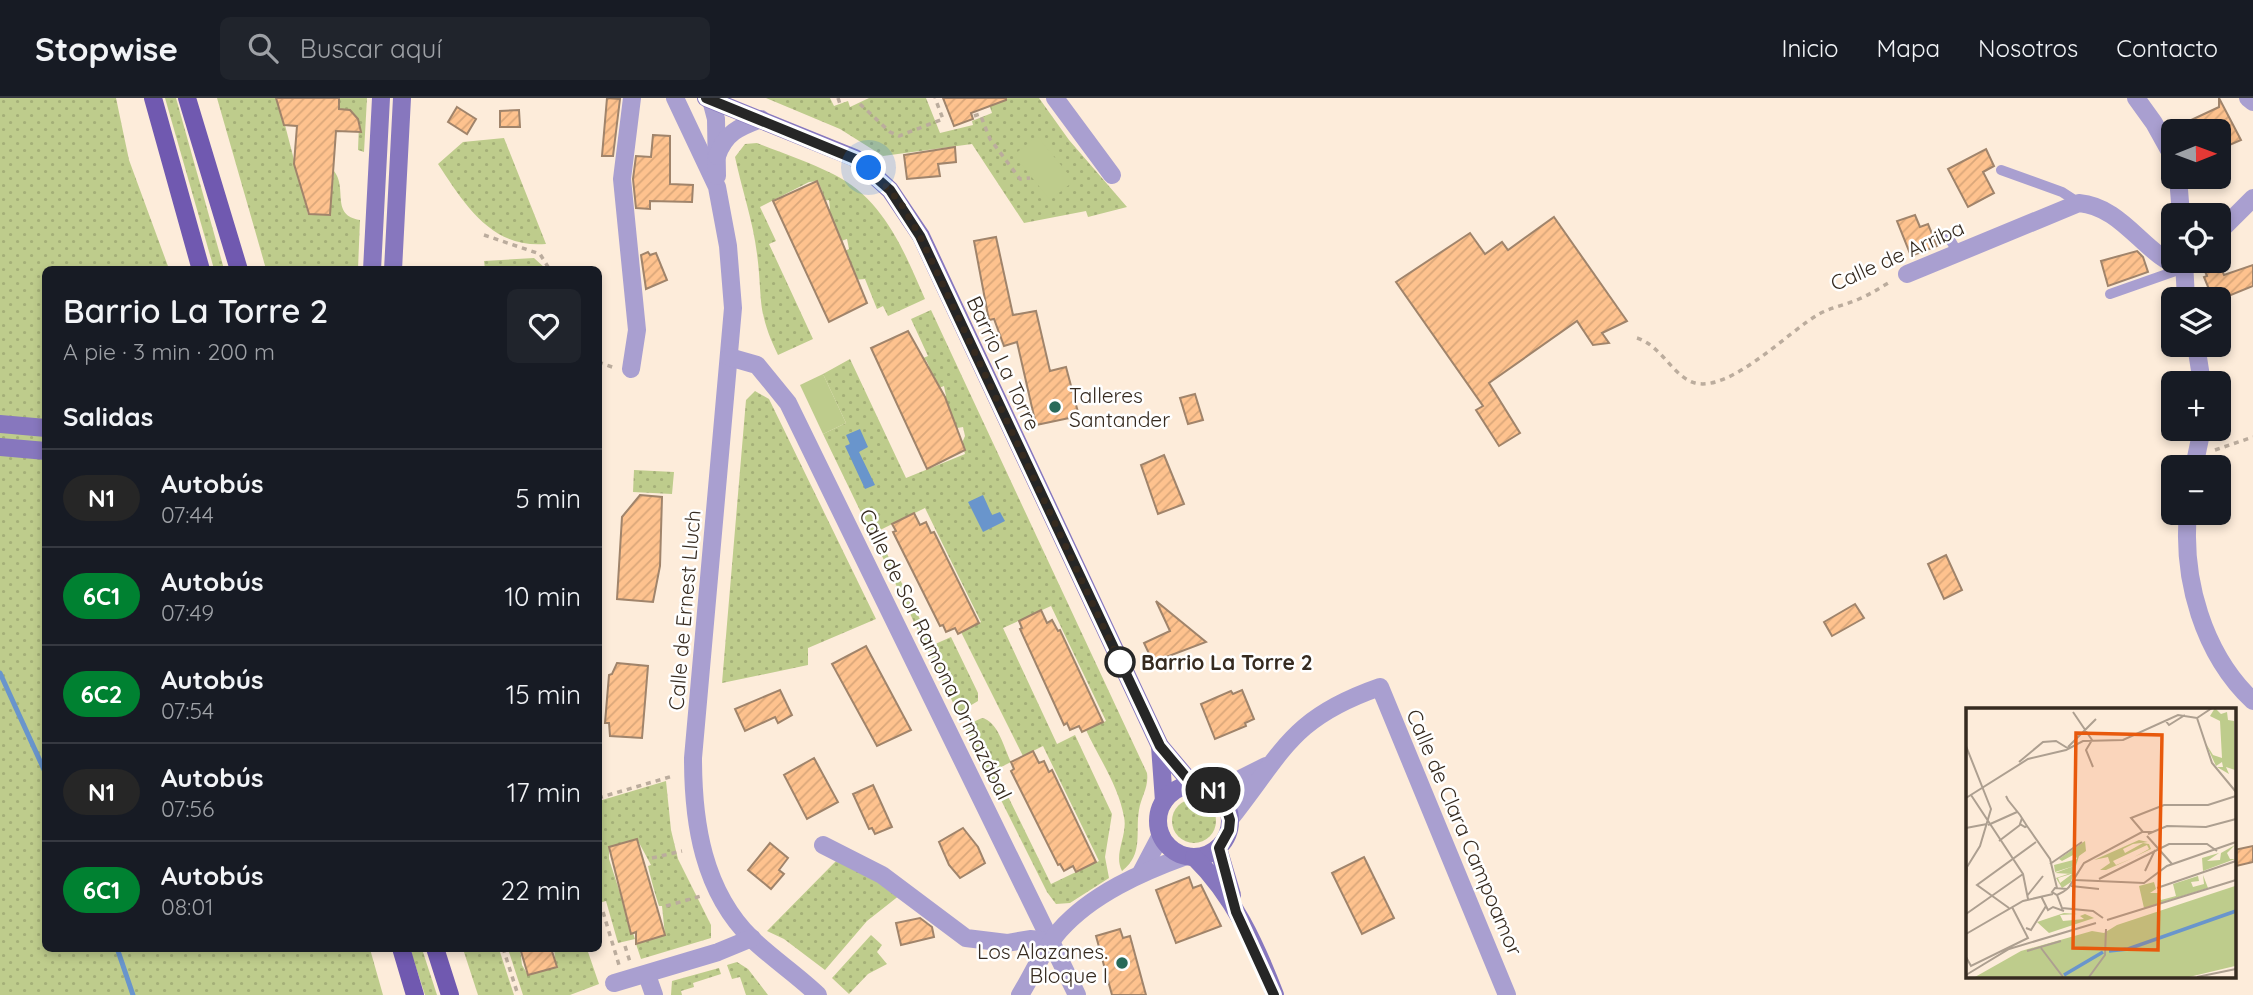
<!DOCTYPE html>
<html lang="es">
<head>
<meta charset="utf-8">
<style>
  body { margin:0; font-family:Quicksand,sans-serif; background:#20242c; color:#f1f3f6; height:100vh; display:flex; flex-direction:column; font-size:26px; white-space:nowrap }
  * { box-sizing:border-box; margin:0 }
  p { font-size:23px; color:#9ea1a6 }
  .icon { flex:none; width:38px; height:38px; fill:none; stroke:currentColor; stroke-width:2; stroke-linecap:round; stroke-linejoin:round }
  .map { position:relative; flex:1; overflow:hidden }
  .side { position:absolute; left:42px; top:168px; width:560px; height:686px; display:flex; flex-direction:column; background:#171b24; border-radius:10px; box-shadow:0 4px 10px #0003 }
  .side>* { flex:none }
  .badge { padding:0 14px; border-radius:23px; font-size:24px; line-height:46px }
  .needle { width:46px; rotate:89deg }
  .tools { position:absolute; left:2161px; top:21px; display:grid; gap:14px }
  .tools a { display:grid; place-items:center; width:70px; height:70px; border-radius:10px; background:#171b24; box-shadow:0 4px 10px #0003; font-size:35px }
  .you { position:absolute; width:35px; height:35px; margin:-18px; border:5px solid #fff; border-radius:50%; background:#1a73e8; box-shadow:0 0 0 10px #1a73e833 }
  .map>.badge { position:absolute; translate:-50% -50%; box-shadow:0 0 0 4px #fff }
  h2 { padding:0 21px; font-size:26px; line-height:63px }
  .round { display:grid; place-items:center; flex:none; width:74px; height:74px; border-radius:10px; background:#20242c }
  .overview { display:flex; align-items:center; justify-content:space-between; height:119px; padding:0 21px }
  h1 { font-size:33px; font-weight:600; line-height:52px }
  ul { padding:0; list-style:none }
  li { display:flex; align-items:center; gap:21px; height:98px; padding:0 21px; border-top:2px solid #363941 }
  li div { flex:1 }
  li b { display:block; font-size:26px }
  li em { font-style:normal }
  li .badge { min-width:77px; font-weight:700; text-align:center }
  header { display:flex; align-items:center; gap:42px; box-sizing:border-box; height:98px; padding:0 35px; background:#171b24; border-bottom:2px solid #363941 }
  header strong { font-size:33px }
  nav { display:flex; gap:38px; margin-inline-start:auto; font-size:24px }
  .search { width:490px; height:63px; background:#20242c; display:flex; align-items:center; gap:18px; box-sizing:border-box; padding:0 24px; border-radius:10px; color:#9ea1a6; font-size:26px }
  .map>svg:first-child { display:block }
</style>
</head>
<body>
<header>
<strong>Stopwise</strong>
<div class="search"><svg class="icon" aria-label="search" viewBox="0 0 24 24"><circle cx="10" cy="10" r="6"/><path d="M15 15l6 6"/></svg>Buscar aquí</div>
<nav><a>Inicio</a><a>Mapa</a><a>Nosotros</a><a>Contacto</a></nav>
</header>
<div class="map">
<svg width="2253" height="897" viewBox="0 0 2253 897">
  <defs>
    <pattern id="green-dots" width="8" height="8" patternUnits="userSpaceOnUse" patternTransform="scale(1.75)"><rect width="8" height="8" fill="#becc8c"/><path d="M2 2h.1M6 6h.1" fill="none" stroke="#a4af78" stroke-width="1.8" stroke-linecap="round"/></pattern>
    <pattern id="building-hatch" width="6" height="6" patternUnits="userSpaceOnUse" patternTransform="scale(1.75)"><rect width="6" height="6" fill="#fec28e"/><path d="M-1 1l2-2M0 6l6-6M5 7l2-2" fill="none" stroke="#daa77a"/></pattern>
  </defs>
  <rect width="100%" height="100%" fill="#fdecda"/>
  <!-- green -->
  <g fill="url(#green-dots)">
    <polygon points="0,0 116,0 129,62 169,171 46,172 46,850 370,851 383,897 0,897"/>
    <polygon points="165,0 176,0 224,171 214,171"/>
    <path d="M 217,0 L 278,0 L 308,116 L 330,117 L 334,73 C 348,91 330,117 360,122 L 358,171 L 266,171 Z"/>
    <polygon points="339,0 367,0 364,54 358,52 359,26 350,12 339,11"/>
    <polygon points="766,0 830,0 834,8 848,3 850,9 869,0 926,0 940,35 973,27 972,23 992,15 987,0 1039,0 1069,42 1127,109 1088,119 1086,113 1024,125 972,46 883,58 840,31"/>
    <path d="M 504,40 L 546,146 C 491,151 464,105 438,66 L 463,44 Z"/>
    <path d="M 757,45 C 782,55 809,64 833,76 C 884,101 904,153 925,201 L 888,218 L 883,208 L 877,211 L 865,181 L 853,182 L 846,163 L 850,161 L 847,155 L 842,154 L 849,151 L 847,141 L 841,143 L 824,114 L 830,111 L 829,102 L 822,103 L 817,98 L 823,95 L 818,83 L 809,84 L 760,109 L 776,143 L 769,146 L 813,241 L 778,257 C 756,212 763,201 757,156 C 753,123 742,92 735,59 L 745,46 Z"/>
    <polygon points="534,160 546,171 485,171 484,163"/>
    <path d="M 931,212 L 1147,675 C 1149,689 1141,699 1139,712 C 1135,735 1144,756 1122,773 C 1113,756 1128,737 1124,719 C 1119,689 1099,660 1086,632 L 1106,623 L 1051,508 L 1003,530 L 1057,646 L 1075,637 L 1112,716 L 1105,759 L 1109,780 L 1070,805 L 1056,806 L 1047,794 L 964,628 L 982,620 C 998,623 1004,650 1011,664 L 995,672 L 1051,786 L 1099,763 L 1043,648 L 1023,658 L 961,534 L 981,524 L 925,410 L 876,434 L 933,547 L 951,539 L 978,595 L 978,603 L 958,615 L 823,336 L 846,325 L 823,276 L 850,261 L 906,380 L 965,356 L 962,345 L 965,338 L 963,329 L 957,330 L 940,301 L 946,298 L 944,288 L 939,290 L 926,270 L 929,268 L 926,262 L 921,261 L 928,258 L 911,221 Z"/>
    <polygon points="755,293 769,301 876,521 808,550 808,567 722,585 746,302"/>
    <polygon points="634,372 674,374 672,396 633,394"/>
    <path d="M 666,683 L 671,732 L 678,761 L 711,827 L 711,840 L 641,861 L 636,846 L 665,837 L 662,808 L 659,808 C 655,796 651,781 648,768 L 651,767 L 637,741 L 609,749 L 609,761 L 635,841 L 618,845 L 606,803 L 599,805 L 599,703 Z"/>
    <circle cx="1194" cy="723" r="22"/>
    <polygon points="838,761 900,797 867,823 825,872 784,841 767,833"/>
    <polygon points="871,837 882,847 877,854 887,866 868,876 849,896 832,880"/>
    <polygon points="410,851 422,851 437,897 425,897"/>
    <polygon points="463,851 499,851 514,897 478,897"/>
    <polygon points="508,851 520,851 522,867 528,877 556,869 554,851 587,851 599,886 570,897 523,897"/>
    <polygon points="737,864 748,871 768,897 746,897 740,879 732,881 727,867"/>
    <polygon points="719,870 721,876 693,885 694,889 681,893 682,897 671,897 672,883"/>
  </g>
  <!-- pitch -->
  <g fill="#becc8c">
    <polygon points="1037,38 1074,83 1050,102 1014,57"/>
    <polygon points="823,276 846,325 823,336 800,287"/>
  </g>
  <!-- water -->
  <g fill="#6995cc">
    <polygon points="860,331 868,349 859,354 875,387 865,391 845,348 850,346 846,337"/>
    <polygon points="983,397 992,417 1000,414 1005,423 983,434 968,404"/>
  </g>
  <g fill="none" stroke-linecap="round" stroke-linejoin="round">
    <!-- stream -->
    <g stroke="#6995cc" stroke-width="5">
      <polyline points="0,575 46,676"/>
      <polyline points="117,850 133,897"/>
    </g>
  </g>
  <!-- building -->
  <g fill="url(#building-hatch)" stroke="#a0846b" stroke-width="2">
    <polygon points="276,0 339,0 339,11 350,12 358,21 361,34 336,33 330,117 309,116 294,66 297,28 284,27"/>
    <polygon points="607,0 620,1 613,58 602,58"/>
    <polygon points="943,0 1006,0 1006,2 971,15 973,21 954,28"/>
    <polygon points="2219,0 2241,42 2225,49 2219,33 2194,33 2189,23 2219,9"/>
    <polygon points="457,9 476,21 467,36 448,24"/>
    <polygon points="519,12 520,29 500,29 500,13"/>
    <polygon points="653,37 670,38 670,86 693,87 692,104 650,103 650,111 636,110 633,81 636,58 651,59"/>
    <polygon points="955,49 956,64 938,66 940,78 907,81 904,57"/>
    <polygon points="1986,51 1994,68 1983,74 1994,95 1968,109 1948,71"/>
    <polygon points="817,83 867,205 829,224 773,103"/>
    <polygon points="1915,117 1920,129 1928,126 1937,148 1911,158 1897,123"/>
    <polygon points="1554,119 1627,223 1602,235 1609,245 1593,247 1577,223 1489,285 1520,335 1499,348 1476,312 1483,308 1396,184 1470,135 1485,156 1502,144 1508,152"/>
    <polygon points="996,139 1013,217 1036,213 1050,273 1066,269 1079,318 1036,327 1017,244 1004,248 994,221 989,222 987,212 974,143"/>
    <polygon points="2137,153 2143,159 2148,174 2108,188 2101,163"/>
    <polygon points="648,154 650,157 656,155 667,182 646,191 641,157"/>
    <polygon points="2219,165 2224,177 2253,167 2253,188 2221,201 2213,201 2204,179 2207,178 2204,171"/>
    <polygon points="908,233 945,299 965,352 927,371 871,250"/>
    <polygon points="1195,296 1203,322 1188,326 1180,300"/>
    <polygon points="1164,357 1184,406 1158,416 1141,367"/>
    <polygon points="640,397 662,399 660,468 653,504 617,501 622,419"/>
    <polygon points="914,415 920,427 926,424 931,435 934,434 979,525 958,536 955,530 946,534 943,527 940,528 893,434 896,433 892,426"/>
    <polygon points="1946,457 1962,492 1944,501 1928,466"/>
    <polygon points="1156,503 1206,544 1153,564 1144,545 1170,533"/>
    <polygon points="1855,506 1864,520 1832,538 1824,524"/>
    <polygon points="1041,512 1047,525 1052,522 1058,533 1060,532 1103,624 1082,634 1079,628 1070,632 1067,625 1064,627 1020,531 1022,530 1019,523"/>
    <polygon points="866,548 911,632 877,648 832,566"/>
    <polygon points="617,565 648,568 642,640 610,638 609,625 605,625 609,577 612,576"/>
    <polygon points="780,592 792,617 778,625 775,619 745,633 735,611"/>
    <polygon points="1242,592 1254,621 1245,625 1246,628 1215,641 1201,606 1231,593 1233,596"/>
    <polygon points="1033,653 1039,665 1044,663 1049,674 1052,672 1096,764 1076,774 1073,768 1064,773 1060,766 1058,767 1011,673 1014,671 1011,664"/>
    <polygon points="814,660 838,704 807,721 784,677"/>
    <polygon points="873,687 892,729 875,736 872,730 869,731 853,696"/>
    <polygon points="963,730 978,749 985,765 960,780 949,767 939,744"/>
    <polygon points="637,741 665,837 636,846 636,834 631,836 609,749"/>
    <polygon points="770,745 788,760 779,772 784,776 771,791 748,772"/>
    <polygon points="2253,748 2253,764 2236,768 2234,752"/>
    <polygon points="1364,759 1394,820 1362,836 1332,775"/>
    <polygon points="1189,779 1193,790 1201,787 1221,828 1176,845 1156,792"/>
    <polygon points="920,820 932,829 934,839 901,847 896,825"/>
    <polygon points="1120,831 1123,840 1130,838 1146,897 1112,897 1096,838"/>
    <polygon points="520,850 551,850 557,869 528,877"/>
  </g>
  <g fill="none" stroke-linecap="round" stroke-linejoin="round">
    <!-- path -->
    <g stroke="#bbac9d" stroke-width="3.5" stroke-dasharray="5 5" stroke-linecap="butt">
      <polyline points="838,0 840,6"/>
      <polyline points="860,6 890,34 899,38 943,21 935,0"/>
      <polyline points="974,18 980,16 990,41 1020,81 1030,80"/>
      <polyline points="484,137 540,156 550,172"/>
      <path d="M 1637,240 C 1662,248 1673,279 1695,285 C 1731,294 1789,233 1819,216 C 1832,209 1846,207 1859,201 C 1871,196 1881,189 1892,183"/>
      <polyline points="598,264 615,270"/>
      <polyline points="2215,352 2253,339"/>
      <polyline points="598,700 673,678"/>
      <polyline points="652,760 682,753"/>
      <polyline points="666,808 701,798"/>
      <polyline points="603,814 619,867"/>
      <polyline points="625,848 630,864"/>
      <polyline points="503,850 518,897"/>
    </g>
    <!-- service -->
    <g stroke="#a99fd0" stroke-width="10">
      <polyline points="2001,72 2062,94 2079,105"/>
      <polyline points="1948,138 1958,155"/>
      <polyline points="2110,196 2184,170"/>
    </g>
    <!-- minor -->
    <g stroke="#a99fd0" stroke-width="18">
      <path d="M 675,0 L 717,89 L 728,148 L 733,210 L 693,660 C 693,725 703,793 752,841 C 773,861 797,877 818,897"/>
      <polyline points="1055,0 1112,77"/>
      <polyline points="2136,0 2154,25 2174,61"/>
      <polyline points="2248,0 2253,4"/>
      <polyline points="711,2 716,21 717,78"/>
      <path d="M 717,58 C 725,35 739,29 761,21"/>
      <polyline points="2178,79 2181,117"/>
      <polyline points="2219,134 2253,100"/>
      <polyline points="2184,163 2186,201"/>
      <path d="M 1907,176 L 2079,105 C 2124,109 2145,159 2184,170 L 2191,163"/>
      <polyline points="2196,247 2202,285"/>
      <polyline points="729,259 757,267 788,305 1077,897"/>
      <polyline points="631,271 637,232 622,81 632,0"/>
      <polyline points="2194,369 2202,331"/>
      <path d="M 2188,415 C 2182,481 2203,556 2253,603"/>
      <polyline points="1204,688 1234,684 1266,668"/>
      <path d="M 1230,721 C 1284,653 1291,620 1380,589 L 1507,897"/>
      <polyline points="823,747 882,777 966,840 1007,845 1030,841 1051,843"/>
      <polyline points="1141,775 1161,737"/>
      <polyline points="647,877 654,897"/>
      <polyline points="614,885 718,854 752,840"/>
      <path d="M 1020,897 C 1033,876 1043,851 1060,832 C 1092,796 1142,774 1186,758"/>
    </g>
    <!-- secondary -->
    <g stroke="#8777be" stroke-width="18">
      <polyline points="706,0 855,60 890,92 921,138 1160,648 1192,686"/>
      <polyline points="372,172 381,0"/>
      <polyline points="393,172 402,0"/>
      <polyline points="0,326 46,330"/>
      <polyline points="0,349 46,353"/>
      <polyline points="1160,648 1164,703"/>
      <circle cx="1194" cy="723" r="36"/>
      <polyline points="1218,750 1232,797"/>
      <path d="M 1194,759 C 1233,797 1256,847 1275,897"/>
    </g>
    <!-- primary -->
    <g stroke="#7059b0" stroke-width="18">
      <polyline points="153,0 201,172"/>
      <polyline points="187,0 239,172"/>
      <polyline points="401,850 415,897"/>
      <polyline points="435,850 450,897"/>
    </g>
  </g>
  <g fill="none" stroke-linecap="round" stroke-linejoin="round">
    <defs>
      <polyline id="line" points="706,0 855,61 890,92 920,138 1160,648 1192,686 1204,688 1223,700 1230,722 1229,732 1219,750 1236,814 1274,897"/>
    </defs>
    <!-- line casing -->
    <use href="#line" stroke="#fff" stroke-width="16"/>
    <!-- line -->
    <use href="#line" stroke="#262626" stroke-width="10"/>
    <!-- walk -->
    <polyline stroke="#362b20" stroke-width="7" stroke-dasharray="0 12.6" points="869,70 900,104 920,138 1120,564"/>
  </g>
  <!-- markers -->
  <g fill="#296a59" stroke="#fff" stroke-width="2.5">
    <circle cx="1055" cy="309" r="7"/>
    <circle cx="1122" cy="865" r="7"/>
  </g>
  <circle fill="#fff" stroke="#262626" stroke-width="3.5" cx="1120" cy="564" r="14"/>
  <g text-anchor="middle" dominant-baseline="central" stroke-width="5" stroke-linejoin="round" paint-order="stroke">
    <!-- street labels -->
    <g font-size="21" fill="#362b20" stroke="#fff">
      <text transform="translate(1897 157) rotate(-24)">Calle de Arriba</text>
      <text transform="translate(1004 265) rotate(65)">Barrio La Torre</text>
      <text transform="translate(684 512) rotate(-85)">Calle de Ernest Lluch</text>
      <text transform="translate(936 556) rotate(64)">Calle de Sor Ramona Ormazábal</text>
      <text transform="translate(1465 734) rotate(67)">Calle de Clara Campoamor</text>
    </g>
    <!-- poi labels -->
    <g font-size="21" fill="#362b20" stroke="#fff" text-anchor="start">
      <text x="1069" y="297">Talleres<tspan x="1069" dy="24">Santander</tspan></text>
      <text x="1108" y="853" text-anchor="end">Los Alazanes.<tspan x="1108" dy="24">Bloque I</tspan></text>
    </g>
    <!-- stop labels -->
    <g font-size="21" font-weight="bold" fill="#362b20" stroke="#fff" text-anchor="start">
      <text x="1141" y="564">Barrio La Torre 2</text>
    </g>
  </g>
  <!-- overview -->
  <g transform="translate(1966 610)">
    <rect width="270" height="270" fill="#fdecda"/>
    <path d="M 249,0 L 255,6 L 261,4 L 262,12 L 268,13 L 269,62 L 260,59 L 263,66 L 251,59 L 257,59 L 256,54 L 250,58 L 239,34 L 247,47 L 256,50 L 254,13 L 244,8 ZM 173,132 L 182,134 L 167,136 L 157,141 L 159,145 L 177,135 L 183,136 L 185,141 L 168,149 L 183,141 L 181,137 L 147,153 L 150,157 L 167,150 L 140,162 L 134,162 L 144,155 L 142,149 L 128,152 ZM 119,133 L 120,143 L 113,148 L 105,174 L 96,180 L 90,170 L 102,166 L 105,166 L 92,170 L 94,175 L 106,166 L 89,165 L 108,158 L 89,164 L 88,157 L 111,151 L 109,146 L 96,153 L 93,151 ZM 269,137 L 261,145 L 264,151 L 269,151 L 237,163 L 236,150 L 253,145 L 241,153 L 254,152 L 255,145 ZM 237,167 L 242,180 L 178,200 L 173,178 L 188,174 L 190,181 L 184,185 L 192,185 L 195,192 L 210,188 L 207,176 L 232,168 L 233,173 L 225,174 L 227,179 L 238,176 ZM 269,178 L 269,258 L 223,269 L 9,269 L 55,243 L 126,223 L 138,225 L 151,217 ZM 98,205 L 112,206 L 94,207 L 97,213 L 118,211 L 114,208 L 119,206 L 128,210 L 83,225 L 71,214 Z" fill="#becc8c"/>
    <path fill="none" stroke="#6995cc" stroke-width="3.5" d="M 143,243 L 162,241 L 270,203M 98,267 L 137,244"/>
    <path fill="none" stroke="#ad9f90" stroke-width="2" d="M 107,4 L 126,32 L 120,42 L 127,59M 231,10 L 246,55 L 270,84M 199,12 L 203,17 L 219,7M 0,38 L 25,101 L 14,138 L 1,159 L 0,178M 102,39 L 130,11M 53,54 L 77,34 L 90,33 L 103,41M 5,87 L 57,166 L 62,191M 40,88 L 42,92 L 54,107 L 61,118 L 59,119 L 54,116 L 56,110M 0,90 L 62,51 L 100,42 L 117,33 L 157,32 L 212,7 L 231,10 L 246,0M 22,117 L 51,104M 61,118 L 84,151 L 91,180M 0,120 L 21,116M 177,124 L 165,110 L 198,97 L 242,97 L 270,88M 182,126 L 201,118 L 240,119 L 270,111M 181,128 L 206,156M 33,133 L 54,117M 84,156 L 116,134M 179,163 L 189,142M 133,171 L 203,136 L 241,136 L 251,143M 109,172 L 178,175 L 201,158 L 270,134M 105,178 L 133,181M 191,180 L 270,153M 101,181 L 89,180 L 86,184 L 91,187 L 97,184 L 101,181 L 103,179 L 118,155 L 176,124 L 186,124M 91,187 L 96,200 L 127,203 L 137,210M 61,188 L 77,168M 75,188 L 82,202 L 87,199 L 98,203M 43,200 L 11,177 L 70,134M 0,206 L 57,166M 141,212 L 270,172M 60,220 L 65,222 L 80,198M 0,226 L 57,193 L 87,186M 75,240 L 97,269M 61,243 L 95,233M 0,249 L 5,258 L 62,230 L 46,199M 0,267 L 43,241 L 130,215M 123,269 L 139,247 L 140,221M 231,269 L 270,261"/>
    <path fill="#e8590c" fill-opacity="0.15" stroke="#e8590c" stroke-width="3.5" d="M 110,25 L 196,27 L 192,242 L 107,240 Z"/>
    <rect width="270" height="270" fill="none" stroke="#362b20" stroke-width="3.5"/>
  </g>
</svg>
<div class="tools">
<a><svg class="needle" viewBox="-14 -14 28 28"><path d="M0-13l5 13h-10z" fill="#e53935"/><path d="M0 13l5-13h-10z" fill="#9ea1a6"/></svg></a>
<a><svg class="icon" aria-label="locate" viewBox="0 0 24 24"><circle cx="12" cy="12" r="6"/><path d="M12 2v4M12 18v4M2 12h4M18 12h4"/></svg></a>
<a><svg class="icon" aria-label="layers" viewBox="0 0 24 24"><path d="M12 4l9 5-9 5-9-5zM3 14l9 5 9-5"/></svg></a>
<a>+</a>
<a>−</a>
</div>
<div class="you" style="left:869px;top:70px"></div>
<b class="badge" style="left:1213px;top:692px;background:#262626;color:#fff">N1</b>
<section class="side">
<div class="overview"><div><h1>Barrio La Torre 2</h1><p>A pie · 3 min · 200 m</p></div><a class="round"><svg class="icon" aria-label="heart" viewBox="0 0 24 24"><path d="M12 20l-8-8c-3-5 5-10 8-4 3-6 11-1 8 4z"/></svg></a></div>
<h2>Salidas</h2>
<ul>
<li><span class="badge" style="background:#262626;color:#fff">N1</span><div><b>Autobús</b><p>07:44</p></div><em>5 min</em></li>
<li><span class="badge" style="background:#008131;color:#fff">6C1</span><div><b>Autobús</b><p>07:49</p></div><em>10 min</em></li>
<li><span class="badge" style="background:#008131;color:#fff">6C2</span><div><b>Autobús</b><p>07:54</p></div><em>15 min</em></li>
<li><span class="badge" style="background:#262626;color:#fff">N1</span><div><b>Autobús</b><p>07:56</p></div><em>17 min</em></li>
<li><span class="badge" style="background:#008131;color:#fff">6C1</span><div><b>Autobús</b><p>08:01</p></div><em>22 min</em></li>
</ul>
</section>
</div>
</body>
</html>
